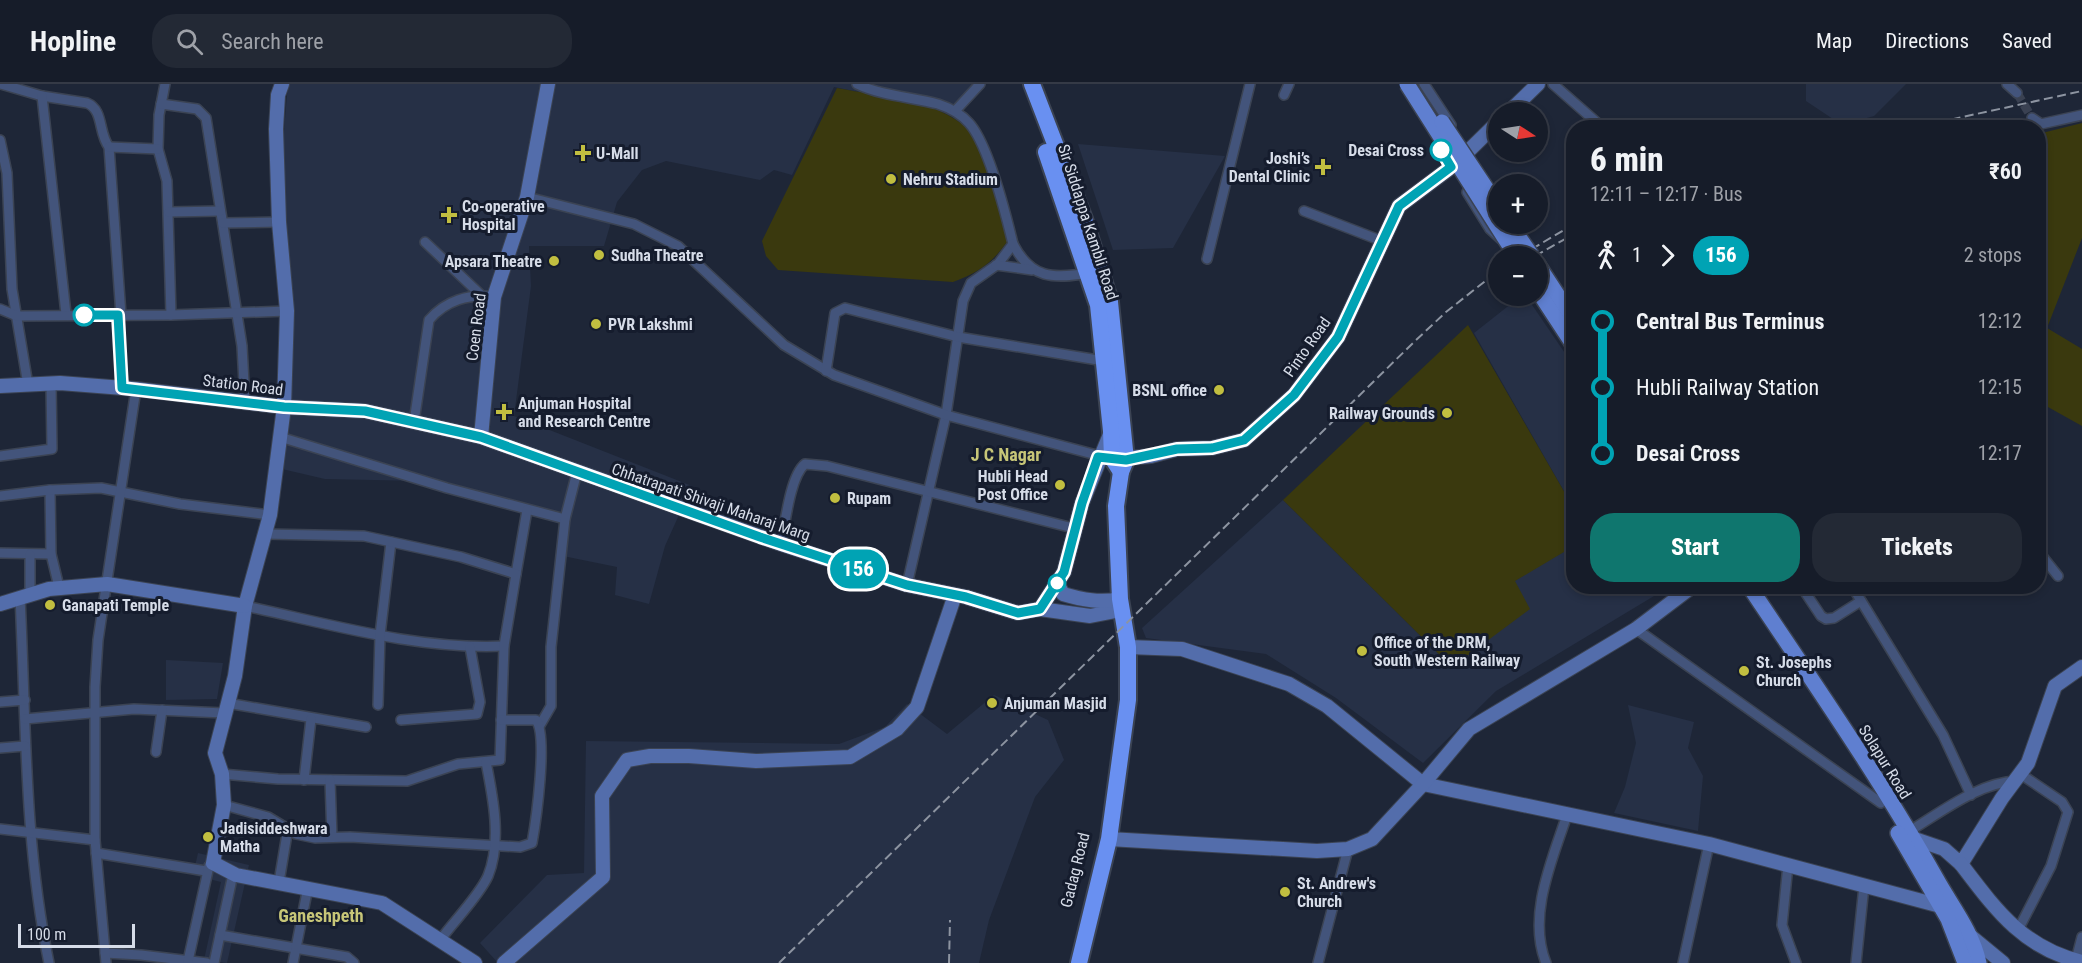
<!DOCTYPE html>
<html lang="en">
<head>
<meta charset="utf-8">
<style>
  body { margin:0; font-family:"Roboto Condensed",sans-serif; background:#232935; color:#f1f3f6; height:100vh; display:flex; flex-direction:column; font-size:22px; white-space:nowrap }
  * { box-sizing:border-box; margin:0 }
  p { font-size:20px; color:#9ea1a8 }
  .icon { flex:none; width:33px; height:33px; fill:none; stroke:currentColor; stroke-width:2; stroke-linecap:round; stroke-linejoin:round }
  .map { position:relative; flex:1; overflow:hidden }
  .drawer { position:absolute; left:1566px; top:36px; width:480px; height:474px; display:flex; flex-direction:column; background:#161c29; border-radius:24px; box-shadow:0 3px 9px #0003,0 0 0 2px #353a46 }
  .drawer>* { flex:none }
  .badge { padding:0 12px; border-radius:20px; font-size:21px; line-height:39px }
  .needle { width:39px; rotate:102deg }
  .fabs { position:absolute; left:1488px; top:18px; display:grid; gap:12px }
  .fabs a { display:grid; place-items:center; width:60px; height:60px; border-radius:50%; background:#161c29; box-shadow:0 3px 9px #0003,0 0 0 2px #353a46; font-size:30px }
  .scale { position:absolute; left:18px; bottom:15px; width:117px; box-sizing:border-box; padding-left:6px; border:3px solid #d6dce8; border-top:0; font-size:16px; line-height:21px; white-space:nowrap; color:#d6dce8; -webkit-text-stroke:4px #151c2d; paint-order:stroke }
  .map>.badge { position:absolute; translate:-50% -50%; box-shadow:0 0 0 3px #fff }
  .legs { display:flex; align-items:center; gap:9px; height:66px; padding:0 24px; font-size:20px }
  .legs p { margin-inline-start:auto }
  .overview { display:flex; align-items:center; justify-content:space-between; height:102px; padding:0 24px }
  h1 { font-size:33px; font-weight:800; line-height:45px }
  .primary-button { display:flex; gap:12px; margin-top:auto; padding:12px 24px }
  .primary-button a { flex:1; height:69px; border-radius:24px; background:#0f766e; color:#fff; font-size:24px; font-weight:800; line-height:69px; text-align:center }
  .primary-button a+a { background:#232935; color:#f1f3f6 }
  ul { padding:0 24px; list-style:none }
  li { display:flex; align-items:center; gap:21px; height:66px; font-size:22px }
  li i { display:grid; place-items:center; width:9px; height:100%; margin:0 8px; background:currentColor }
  li i::after { content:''; width:15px; height:15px; margin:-8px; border:4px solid; border-radius:50%; background:#161c29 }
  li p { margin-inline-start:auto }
  li:first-child i { background:linear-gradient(#0000 50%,currentColor 0) }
  li:last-child i { background:linear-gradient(currentColor 50%,#0000 0) }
  header { display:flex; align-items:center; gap:36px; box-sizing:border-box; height:84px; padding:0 30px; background:#161c29; border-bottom:2px solid #353a46 }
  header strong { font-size:28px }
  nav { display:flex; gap:33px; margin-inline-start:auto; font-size:21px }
  .search { width:420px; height:54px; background:#232935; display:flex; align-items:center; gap:15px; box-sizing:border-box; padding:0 21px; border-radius:24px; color:#9ea1a8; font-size:22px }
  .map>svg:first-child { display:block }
</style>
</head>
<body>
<header>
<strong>Hopline</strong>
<div class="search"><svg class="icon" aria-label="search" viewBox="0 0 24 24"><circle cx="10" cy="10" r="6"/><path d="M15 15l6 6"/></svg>Search here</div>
<nav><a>Map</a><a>Directions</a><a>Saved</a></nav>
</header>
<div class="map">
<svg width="2082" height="879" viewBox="0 0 2082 879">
  <rect width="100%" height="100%" fill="#1e2637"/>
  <!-- built -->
  <g fill="#263046">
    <polygon points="288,0 977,0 947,26 834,3 792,91 774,86 760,96 666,77 642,86 617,118 604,162 529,162 531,202 514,332 692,402 665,462 649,520 615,511 617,483 563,472 571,430 492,417 421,397 325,395 282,385 287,168 283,57"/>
    <polygon points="1806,0 1906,0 1874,32 1842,41 1806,17"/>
    <polygon points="1078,60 1225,72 1173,164 1113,166"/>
    <polygon points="1521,212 1526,212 1573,281 1573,423 1474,249"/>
    <polygon points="1283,416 1452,583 1514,497 1573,462 1574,502 1669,503 1496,607 1423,679 1336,614 1266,570 1146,554 1142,544"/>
    <polygon points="166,576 223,579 217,615 166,616"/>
    <polygon points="994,611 1048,636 1064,676 1035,713 989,836 979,879 498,879 480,859 547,791 584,789 586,657 839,660 885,643 907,620 947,650"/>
    <polygon points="1628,621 1694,638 1688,664 1703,692 1698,747 1614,729 1625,703 1636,659"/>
    <polygon points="198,769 249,781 227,879 204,876 221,798 193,791"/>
  </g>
  <!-- green -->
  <g fill="#3a390e">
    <path d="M 837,4 C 882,13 944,15 976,53 L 1005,137 L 1007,158 C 992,179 978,189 953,198 L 778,186 L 766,172 L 762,157 Z"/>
    <polygon points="2082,39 2082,154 2047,244 2082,265 2082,342 2039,318 2038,50"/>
    <polygon points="1468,241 1573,423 1574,462 1515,497 1530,525 1452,583 1283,416"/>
  </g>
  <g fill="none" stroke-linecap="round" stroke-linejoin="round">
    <!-- street-tunnel -->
    <polyline stroke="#3a4152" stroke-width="9" stroke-dasharray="9 4.5" stroke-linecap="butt" points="2017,9 2032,34"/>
    <defs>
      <g id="street">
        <path d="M 1,0 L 42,12 L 87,19 C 104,26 98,49 109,63 L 121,231"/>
        <polyline points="165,0 159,31 158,65 167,97 171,231"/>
        <path d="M 857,0 C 882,12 912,13 938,20 C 950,24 961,30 969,39 C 988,60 1006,131 1013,160 L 998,180 L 971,199 L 963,217 L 946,331 L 907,501"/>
        <polyline points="1424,0 1451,41"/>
        <polyline points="1553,0 1603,44"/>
        <polyline points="2007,0 2017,9"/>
        <polyline points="1284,11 1289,0"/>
        <polyline points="42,12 66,230"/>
        <polyline points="161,20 197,25 206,34 242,262 245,318"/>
        <polyline points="955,27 980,0"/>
        <polyline points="2032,34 2041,40 2082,31"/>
        <polyline points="0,56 7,89 12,205 28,301"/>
        <polyline points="109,63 158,65"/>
        <polyline points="1467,108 1490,145 1501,155"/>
        <polyline points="527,113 634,140 678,162 784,261 834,291 946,331 1104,373"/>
        <polyline points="1304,127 1382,157"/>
        <polyline points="169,128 220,127"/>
        <polyline points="223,139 279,138"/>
        <polyline points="425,158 481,211"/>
        <path d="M 1013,160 C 1031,195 1053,195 1089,189"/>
        <polyline points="1207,175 1250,0"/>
        <polyline points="996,181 1032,186"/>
        <polyline points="0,225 17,232 171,231 287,227"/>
        <polyline points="118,231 122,304"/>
        <polyline points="826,287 835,229 845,224 958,253 1104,277"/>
        <path d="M 414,338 L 429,236 C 445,217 469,209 494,213"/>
        <polyline points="280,353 447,404 565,435"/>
        <polyline points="0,372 52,365 51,300"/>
        <polyline points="50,406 51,470 59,503"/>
        <polyline points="0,412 50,406 101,404 180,420 270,431"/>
        <path d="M 781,460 C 785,441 790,392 805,380 L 827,382 L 1077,445"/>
        <polyline points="2038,467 2058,492"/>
        <polyline points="0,469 51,470"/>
        <polyline points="516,490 527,426"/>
        <polyline points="1801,502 1821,532 1826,535 1834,534 1861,517"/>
        <polyline points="1852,502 1943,651 1971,711"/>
        <polyline points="30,510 30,471"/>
        <path d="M 20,513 C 26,635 24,759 49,879"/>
        <path d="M 245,522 C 330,540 417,566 504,562"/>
        <polyline points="1636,545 1881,719"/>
        <polyline points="0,618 25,616"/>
        <polyline points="227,619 366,643"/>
        <polyline points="378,621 380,551 391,458"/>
        <polyline points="25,635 134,625 224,629"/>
        <polyline points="401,636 477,630 480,618 470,563"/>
        <polyline points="540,641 551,622 551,563 565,435 577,388"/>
        <polyline points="0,664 25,662"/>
        <polyline points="156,668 162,626"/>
        <polyline points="222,690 278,695 407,697 458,680 500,676 504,562 516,490 461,473 364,452 265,450"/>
        <polyline points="304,696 311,635"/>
        <polyline points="330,696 332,753"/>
        <path d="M 224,721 L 268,733 L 296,750 L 315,754 L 350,753 L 520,763 L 532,759 C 536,737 548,652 536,636 L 501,636"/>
        <polyline points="0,745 95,756"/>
        <path d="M 1908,748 C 1940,729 1979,698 2017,697"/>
        <polyline points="96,769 206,787"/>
        <polyline points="1788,781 1782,841 1796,879"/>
        <polyline points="279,798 288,744"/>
        <polyline points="2018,846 2051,782 2068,728 2062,718 2022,691"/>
        <polyline points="220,851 347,873 354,879"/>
        <path d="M 441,855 C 454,837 479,812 488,792 C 502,758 493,713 486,678"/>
        <polyline points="105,869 141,871 207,879"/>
        <polyline points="2076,876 2082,853"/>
        <polyline points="188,877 209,782"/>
        <polyline points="106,879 95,756 95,603 98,556 136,305"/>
        <polyline points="214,879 233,790"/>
        <polyline points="293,879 308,803"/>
        <polyline points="1318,879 1348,765"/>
        <path d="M 1546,879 C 1527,832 1552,776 1567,731"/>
        <polyline points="1683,879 1709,760"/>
        <polyline points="1856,879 1864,802"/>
      </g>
      <g id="secondary">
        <polyline points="282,0 278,11 276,45 279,138 287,227 284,323 270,431 245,522 235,592 215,669 222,690 224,721 213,779 236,791 382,819 475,879"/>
        <polyline points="1509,28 1538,0"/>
        <polyline points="0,302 60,299 136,305 284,323 365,327 481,353 781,460 907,501 966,513 1018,529 1040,525 1090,532 1121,526"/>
        <polyline points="481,353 494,213 527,113 548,0"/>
        <polyline points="1117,375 1151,372 1177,365 1212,364 1244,356 1294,311 1338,253 1399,122 1454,81 1498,38"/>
        <path d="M 1057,499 L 1063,510 C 1083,516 1100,519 1120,515"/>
        <polyline points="0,520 49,505 107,500 245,522"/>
        <polyline points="1040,525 1064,488 1082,419 1111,348"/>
        <polyline points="1128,563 1182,565 1289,600 1327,622 1423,700 1709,760 1948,824"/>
        <polyline points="1912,754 1944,765 1961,780 2002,714 2028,679 2055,602 2082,583"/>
        <polyline points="1109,755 1317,767 1348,765 1372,755 1423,700 1469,645 1636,545 1693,502"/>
        <path d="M 1961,780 C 1996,826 2023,864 2082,878"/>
        <polyline points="1969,851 2003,879"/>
        <polyline points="504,879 603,793 602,712 627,676 650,672 689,672 756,677 850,673 897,645 917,623 955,511"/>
      </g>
      <g id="primary">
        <polyline points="1538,181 1574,236"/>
        <polyline points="1538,207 1574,262"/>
        <path d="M 1749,502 C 1813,598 1880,694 1936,794 C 1952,823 1972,847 1979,879"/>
        <polyline points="1898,749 1948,835 1965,879"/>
      </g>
      <g id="highway">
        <polyline points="1032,0 1084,135 1110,218 1126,376 1121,388 1116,422 1120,515 1128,563 1128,616 1109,755 1079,879"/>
        <polyline points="1046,68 1098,221 1111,347 1112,374 1121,388"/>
      </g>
    </defs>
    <!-- street casing -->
    <use href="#street" stroke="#3b4353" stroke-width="12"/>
    <!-- secondary casing -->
    <use href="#secondary" stroke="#3b4353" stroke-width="16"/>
    <!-- primary casing -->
    <use href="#primary" stroke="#3b4353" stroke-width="18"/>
    <!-- highway casing -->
    <use href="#highway" stroke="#3b4353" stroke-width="20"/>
    <!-- street -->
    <use href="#street" stroke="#43547b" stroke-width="9"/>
    <!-- secondary -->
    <use href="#secondary" stroke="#536dab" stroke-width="14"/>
    <!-- primary -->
    <use href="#primary" stroke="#5f7fd0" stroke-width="15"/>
    <!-- highway -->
    <use href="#highway" stroke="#6990f1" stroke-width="16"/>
    <!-- rail -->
    <g stroke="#8d94a1" stroke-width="2" stroke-dasharray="9 4.5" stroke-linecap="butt">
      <polyline points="1912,44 2082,7"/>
      <polyline points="1520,172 1574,140"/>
      <polyline points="1535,172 1574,150"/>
      <polyline points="779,879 1414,258 1446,228 1498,187"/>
      <polyline points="949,879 950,836"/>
    </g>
    <defs>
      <g id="primary-bridge">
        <polyline points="1407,0 1516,172"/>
        <polyline points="1442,38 1498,122"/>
        <polyline points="1510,140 1532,172"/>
      </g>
    </defs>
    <!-- primary-bridge casing -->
    <use href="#primary-bridge" stroke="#3b4353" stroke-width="18" stroke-linecap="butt"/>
    <!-- primary-bridge -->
    <use href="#primary-bridge" stroke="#5f7fd0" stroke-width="15"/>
  </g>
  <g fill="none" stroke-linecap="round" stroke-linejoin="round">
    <defs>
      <polyline id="line-1" points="84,231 118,231 122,304 284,323 365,327 481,353 760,453 907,501 966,513 1018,529 1040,525 1064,488 1082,419 1098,373 1126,376 1177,365 1212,364 1244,356 1294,311 1338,253 1399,122 1451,83 1441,66"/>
    </defs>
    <!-- line-1 casing -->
    <use href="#line-1" stroke="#fff" stroke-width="14"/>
    <!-- line-1 -->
    <use href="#line-1" stroke="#00a3b4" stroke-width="9"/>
  </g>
  <!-- markers -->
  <g fill="#fff" stroke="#00a3b4" stroke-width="3">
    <circle cx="1441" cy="66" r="10"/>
    <circle cx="84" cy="231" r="10"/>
    <circle cx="1057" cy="499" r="8"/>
  </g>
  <g fill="#c1be40" stroke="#151c2d" stroke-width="2">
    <path d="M580 60h6v6h6v6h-6v6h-6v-6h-6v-6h6z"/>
    <path d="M1320 74h6v6h6v6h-6v6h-6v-6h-6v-6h6z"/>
    <circle cx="891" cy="95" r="6"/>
    <path d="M446 122h6v6h6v6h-6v6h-6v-6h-6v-6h6z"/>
    <circle cx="599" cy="171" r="6"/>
    <circle cx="554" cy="177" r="6"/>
    <circle cx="596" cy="240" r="6"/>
    <circle cx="1219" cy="306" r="6"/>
    <path d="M501 319h6v6h6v6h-6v6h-6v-6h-6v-6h6z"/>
    <circle cx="1447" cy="329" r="6"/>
    <circle cx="1060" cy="401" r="6"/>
    <circle cx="835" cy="414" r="6"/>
    <circle cx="50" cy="521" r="6"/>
    <circle cx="1362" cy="567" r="6"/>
    <circle cx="1744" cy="587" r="6"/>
    <circle cx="992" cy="619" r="6"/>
    <circle cx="208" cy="753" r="6"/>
    <circle cx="1285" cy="808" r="6"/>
  </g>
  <g text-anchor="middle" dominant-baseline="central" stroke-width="6" stroke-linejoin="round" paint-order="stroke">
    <!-- stop labels -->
    <g font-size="16" font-weight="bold" fill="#d6dce8" stroke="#151c2d" text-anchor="end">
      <text x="1424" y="66">Desai Cross</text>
    </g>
    <!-- poi labels -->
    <g font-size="16" font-weight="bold" fill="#d6dce8" stroke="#151c2d" text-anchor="start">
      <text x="596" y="69">U-Mall</text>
      <text x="1310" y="74" text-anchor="end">Joshi’s<tspan x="1310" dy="18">Dental Clinic</tspan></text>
      <text x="903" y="95">Nehru Stadium</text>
      <text x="462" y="122">Co-operative<tspan x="462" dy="18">Hospital</tspan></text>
      <text x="611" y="171">Sudha Theatre</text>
      <text x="542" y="177" text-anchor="end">Apsara Theatre</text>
      <text x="608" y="240">PVR Lakshmi</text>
      <text x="1207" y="306" text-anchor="end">BSNL office</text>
      <text x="518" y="319">Anjuman Hospital<tspan x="518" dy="18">and Research Centre</tspan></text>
      <text x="1435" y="329" text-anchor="end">Railway Grounds</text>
      <text x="1048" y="392" text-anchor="end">Hubli Head<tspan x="1048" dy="18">Post Office</tspan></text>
      <text x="847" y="414">Rupam</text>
      <text x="62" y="521">Ganapati Temple</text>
      <text x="1374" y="558">Office of the DRM,<tspan x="1374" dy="18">South Western Railway</tspan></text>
      <text x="1756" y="578">St. Josephs<tspan x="1756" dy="18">Church</tspan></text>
      <text x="1004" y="619">Anjuman Masjid</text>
      <text x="220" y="744">Jadisiddeshwara<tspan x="220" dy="18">Matha</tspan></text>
      <text x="1297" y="799">St. Andrew's<tspan x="1297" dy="18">Church</tspan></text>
    </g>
    <!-- street labels -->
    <g font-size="16" fill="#d6dce8" stroke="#151c2d">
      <text transform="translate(1088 138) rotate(72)">Sir Siddappa Kambli Road</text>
      <text transform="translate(476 243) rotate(-83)">Coen Road</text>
      <text transform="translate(1307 263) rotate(-55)">Pinto Road</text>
      <text transform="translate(243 301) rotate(7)">Station Road</text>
      <text transform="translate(711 418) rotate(19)">Chhatrapati Shivaji Maharaj Marg</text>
      <text transform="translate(1885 678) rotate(58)">Solapur Road</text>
      <text transform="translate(1075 786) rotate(-76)">Gadag Road</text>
    </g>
    <!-- neighbourhood labels -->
    <g font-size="18" font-weight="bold" fill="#c7c678" stroke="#151c2d">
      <text x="1006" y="370">J C Nagar</text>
      <text x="321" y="831">Ganeshpeth</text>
    </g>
  </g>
</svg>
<div class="fabs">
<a><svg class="needle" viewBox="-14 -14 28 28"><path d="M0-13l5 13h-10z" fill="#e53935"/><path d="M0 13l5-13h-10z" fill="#9ea1a8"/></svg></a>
<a>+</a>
<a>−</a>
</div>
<div class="scale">100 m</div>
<b class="badge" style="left:858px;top:485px;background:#00a3b4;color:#fff">156</b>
<section class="drawer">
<div class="overview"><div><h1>6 min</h1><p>12:11 – 12:17 · Bus</p></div><b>₹60</b></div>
<div class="legs"><svg class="icon" aria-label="walk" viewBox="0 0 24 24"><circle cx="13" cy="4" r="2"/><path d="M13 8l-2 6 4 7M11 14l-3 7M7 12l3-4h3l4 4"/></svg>1<svg class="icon" aria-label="forward" viewBox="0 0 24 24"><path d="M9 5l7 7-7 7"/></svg><b class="badge" style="background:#00a3b4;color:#fff">156</b><p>2 stops</p></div>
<ul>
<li><i style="color:#00a3b4"></i><b>Central Bus Terminus</b><p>12:12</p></li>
<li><i style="color:#00a3b4"></i><span>Hubli Railway Station</span><p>12:15</p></li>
<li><i style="color:#00a3b4"></i><b>Desai Cross</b><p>12:17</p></li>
</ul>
<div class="primary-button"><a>Start</a><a>Tickets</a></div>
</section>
</div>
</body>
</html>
